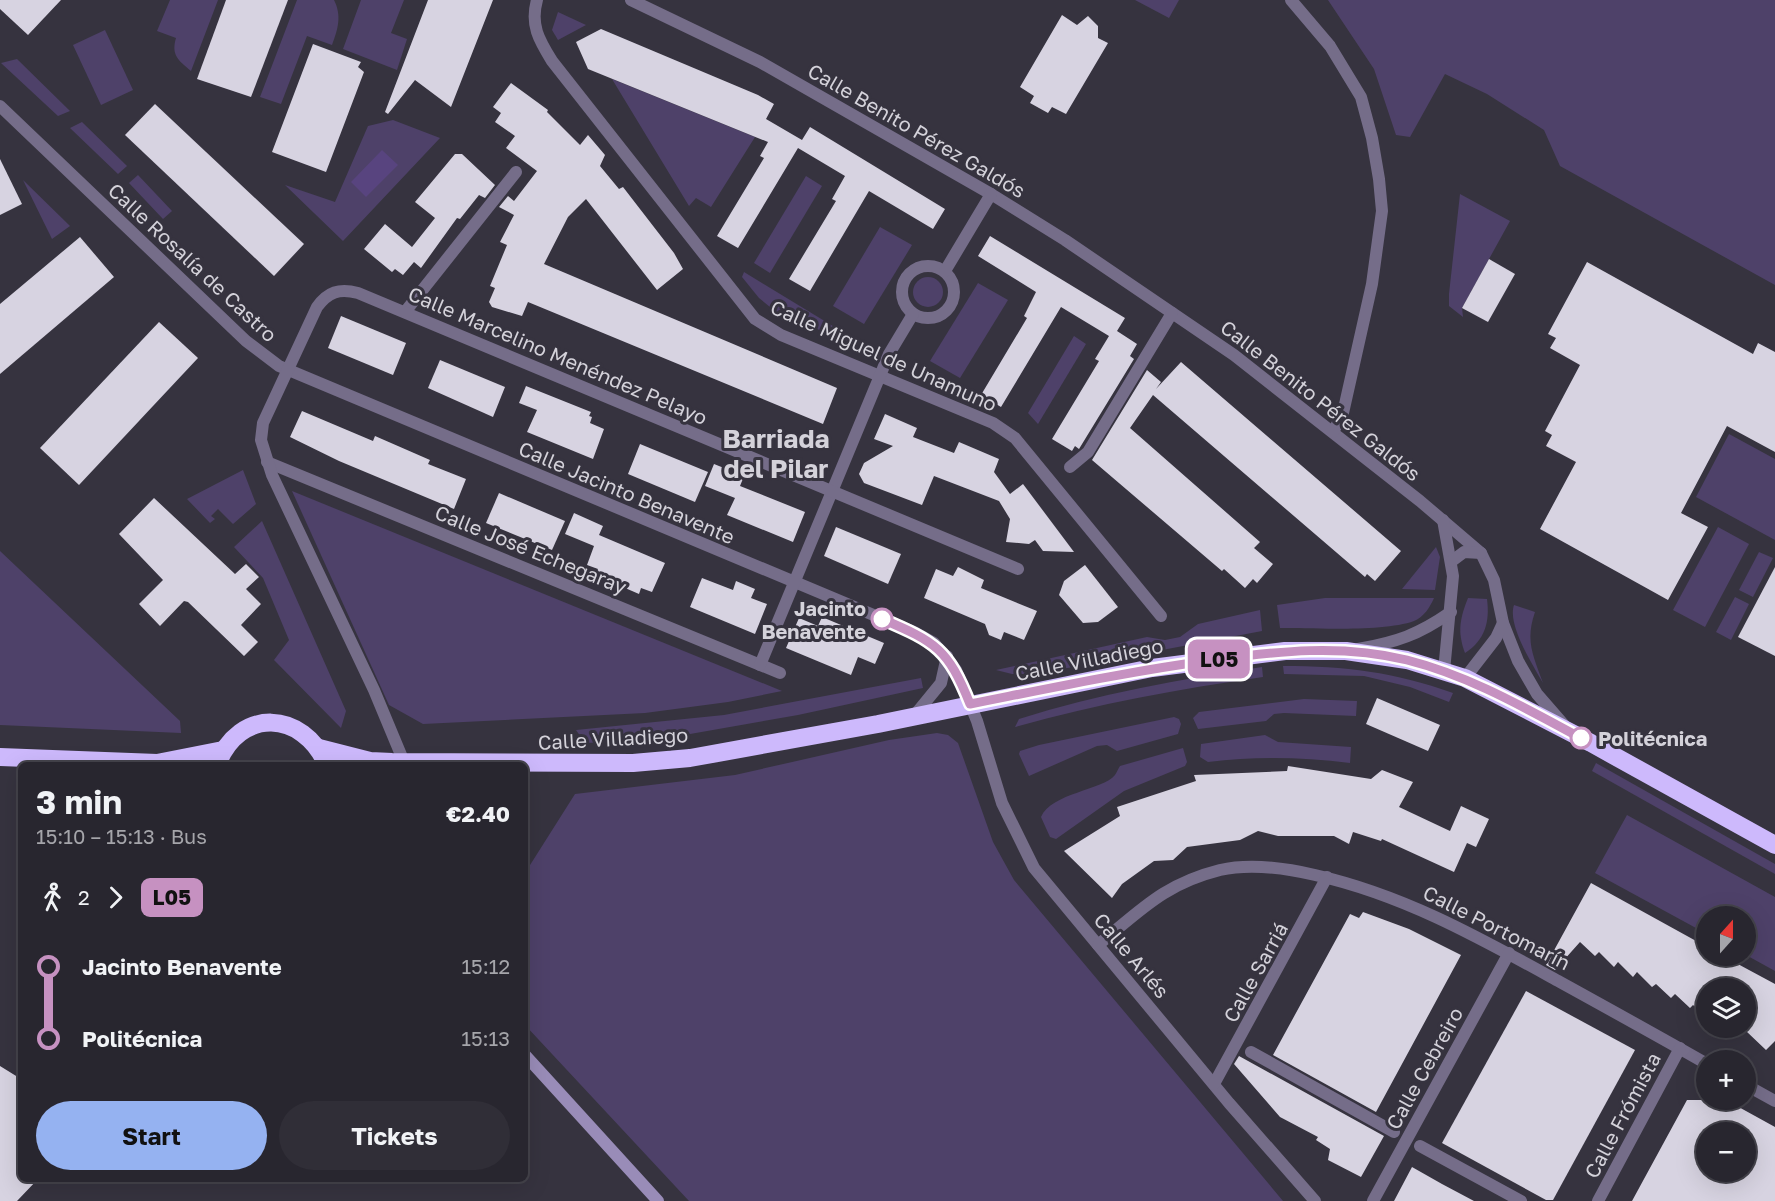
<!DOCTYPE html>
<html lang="en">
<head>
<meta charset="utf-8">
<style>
  body { margin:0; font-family:"Golos Text",sans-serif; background:#302e37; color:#f1f3f6; height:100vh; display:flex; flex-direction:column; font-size:22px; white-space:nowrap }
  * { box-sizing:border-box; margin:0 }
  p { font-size:20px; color:#a5a5aa }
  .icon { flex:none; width:33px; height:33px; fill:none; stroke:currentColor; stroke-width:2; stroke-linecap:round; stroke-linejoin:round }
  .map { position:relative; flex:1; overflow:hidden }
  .details { position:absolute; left:18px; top:762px; width:510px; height:420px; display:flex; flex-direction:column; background:#28262f; border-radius:9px; box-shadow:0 6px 24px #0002,0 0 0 2px #44434b }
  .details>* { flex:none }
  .badge { padding:0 12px; border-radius:9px; font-size:21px; line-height:39px }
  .needle { width:39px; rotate:21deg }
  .buttons { position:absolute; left:1696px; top:906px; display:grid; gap:12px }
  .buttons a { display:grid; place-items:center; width:60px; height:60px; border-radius:50%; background:#28262f; box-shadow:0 6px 24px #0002,0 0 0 2px #44434b; font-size:30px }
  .map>.badge { position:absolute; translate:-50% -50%; box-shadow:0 0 0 3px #fff }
  .legs { display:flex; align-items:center; gap:9px; height:66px; padding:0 18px; font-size:20px }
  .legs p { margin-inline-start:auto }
  .summary { display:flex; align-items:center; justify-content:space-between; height:102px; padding:0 18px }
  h1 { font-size:33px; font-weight:700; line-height:45px }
  .button { display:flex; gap:12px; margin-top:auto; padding:12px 18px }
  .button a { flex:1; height:69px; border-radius:36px; background:#95b2f1; color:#111; font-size:24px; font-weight:700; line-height:69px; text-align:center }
  .button a+a { background:#302e37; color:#f1f3f6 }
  ul { padding:0 18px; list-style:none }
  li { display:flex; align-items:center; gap:21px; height:72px; font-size:22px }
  li i { display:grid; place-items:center; width:9px; height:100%; margin:0 8px; background:currentColor }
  li i::after { content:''; width:15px; height:15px; margin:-8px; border:4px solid; border-radius:50%; background:#28262f }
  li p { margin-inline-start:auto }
  li:first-child i { background:linear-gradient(#0000 50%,currentColor 0) }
  li:last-child i { background:linear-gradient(currentColor 50%,#0000 0) }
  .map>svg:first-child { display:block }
</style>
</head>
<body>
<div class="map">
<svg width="1775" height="1201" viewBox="0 0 1775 1201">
  <rect width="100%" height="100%" fill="#36333f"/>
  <!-- green -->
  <g fill="#4e4169">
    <path d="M 170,0 L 218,0 L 191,71 C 178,60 171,55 176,38 L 157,31 Z"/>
    <path d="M 297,0 L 334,0 C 342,16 338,29 332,45 L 307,36 L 281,104 L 260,97 Z"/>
    <polygon points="361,0 404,0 391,33 407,39 397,70 343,49"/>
    <polygon points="1135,0 1179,0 1169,18"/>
    <polygon points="1328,0 1775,0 1775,285 1560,166 1544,130 1487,94 1445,74 1410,137 1396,135 1374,69"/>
    <polygon points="558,12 586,25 558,40 552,30"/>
    <polygon points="105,30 133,90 101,105 73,45"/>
    <polygon points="17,59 70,111 58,116 1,63"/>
    <polygon points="612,79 755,137 711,207 696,198 689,206"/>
    <polygon points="393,120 440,138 343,241 285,185 335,202 368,126"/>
    <polygon points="82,122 127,166 118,174 70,128"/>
    <polygon points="138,175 172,211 163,219 129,183"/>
    <polygon points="806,176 822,186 770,273 754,263"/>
    <polygon points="23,180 70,226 52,239"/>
    <polygon points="1460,194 1510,221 1462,308 1463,317 1449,306 1449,294"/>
    <polygon points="880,227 912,245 864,324 833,306"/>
    <polygon points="744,272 869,348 868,350 776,312 759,298 742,277"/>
    <circle cx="928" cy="292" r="15"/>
    <polygon points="978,283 1008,300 960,378 930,361"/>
    <polygon points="1074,336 1086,344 1038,424 1028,413"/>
    <polygon points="1729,434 1775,459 1775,540 1696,497"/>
    <polygon points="243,470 256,504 233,524 218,509 211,516 215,519 210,523 187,499"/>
    <polygon points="292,491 782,691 728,702 645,713 423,724 389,705"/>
    <polygon points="262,521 346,711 341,728 274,660 289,640 263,578 234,547"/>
    <polygon points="1718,527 1749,544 1705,627 1673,610"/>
    <polygon points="1436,547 1440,557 1435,590 1402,589"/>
    <polygon points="0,551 180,721 181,733 0,725"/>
    <polygon points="1759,552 1773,558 1753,597 1739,590"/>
    <polygon points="1735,597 1749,604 1731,640 1716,632"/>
    <path d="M 1325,598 L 1434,598 C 1430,607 1424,617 1414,621 C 1384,632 1314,628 1280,628 L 1277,605 Z"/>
    <path d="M 1468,598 L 1487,599 C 1490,622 1485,640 1465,653 C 1457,632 1460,618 1468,598 Z"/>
    <path d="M 1514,605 L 1535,612 C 1525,641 1533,655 1543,683 C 1533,665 1507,625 1514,605 Z"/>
    <polygon points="1260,610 1262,631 1036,674 1012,674 996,670 1147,637 1165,640 1180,637 1198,624"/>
    <path d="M 1283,666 C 1346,666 1394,672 1453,693 L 1449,702 L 1410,687 L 1364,676 L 1284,674 Z"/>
    <path d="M 1262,667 L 1263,677 C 1179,689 1097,704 1015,727 L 1019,719 C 1098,694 1180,679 1262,667 Z"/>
    <polygon points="921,678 923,688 798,715 656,740 585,743 576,730 724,715"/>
    <polygon points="1304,699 1357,701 1356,716 1284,713 1274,714 1266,721 1198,729 1193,718 1199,712"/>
    <polygon points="1174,717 1179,719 1181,724 1178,734 1117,751 1107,745 1097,746 1029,776 1019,754 1020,751 1039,745"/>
    <polygon points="937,733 948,735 958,743 993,842 1014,880 1283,1201 689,1201 525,1025 525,873 575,794 735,775 889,740"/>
    <path d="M 1265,735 L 1278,742 L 1351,747 L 1350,763 C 1301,757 1256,756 1208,762 L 1200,757 L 1201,744 Z"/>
    <path d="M 1183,748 L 1187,762 L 1185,766 L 1124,791 L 1056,839 L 1050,837 L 1041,817 C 1051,793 1103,790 1115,775 C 1117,772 1118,769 1120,766 Z"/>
    <polygon points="1596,763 1775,864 1775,874 1592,771"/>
    <polygon points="1627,815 1775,897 1775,971 1746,955 1746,916 1707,916 1707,934 1595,873"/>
  </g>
  <!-- water -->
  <polygon fill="#58447f" points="382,150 398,165 366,197 351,182"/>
  <!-- building -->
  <g fill="#d7d3e1" fill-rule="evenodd">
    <polygon points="0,0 61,0 28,35 0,9"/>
    <polygon points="226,0 288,0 251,97 197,79"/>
    <polygon points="428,0 493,0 451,107 415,80 388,114 385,112"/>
    <polygon points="1062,15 1077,25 1088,16 1098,26 1098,38 1108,43 1066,114 1052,107 1048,113 1030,103 1034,96 1020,87"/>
    <polygon points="601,29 758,95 774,104 766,119 802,140 810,127 945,209 933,229 869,191 810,291 789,279 836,201 832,199 845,176 798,148 738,248 717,236 764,158 760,156 768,142 588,69 576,42"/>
    <polygon points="313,44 361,62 358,67 364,72 326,172 272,152"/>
    <polygon points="511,83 548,110 547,112 580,145 588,135 605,155 600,166 619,189 623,187 674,253 683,269 657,290 586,199 568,217 544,264 837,388 823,424 528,302 522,316 492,307 489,302 495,288 490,286 507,245 500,242 514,215 499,207 508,196 514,201 537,171 506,148 515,136 495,122 501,113 493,107"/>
    <polygon points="155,104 304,244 274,276 125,135"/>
    <polygon points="455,154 462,154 495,185 485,198 479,195 460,219 457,218 421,268 414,262 403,275 395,269 392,272 364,249 385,224 412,247 435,218 415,202"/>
    <polygon points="0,159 22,204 0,215"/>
    <polygon points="990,236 1125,318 1117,331 1137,344 1130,356 1134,359 1079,449 1075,446 1072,451 1052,439 1099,361 1095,359 1109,336 1061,307 1001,407 981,395 1027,318 1024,316 1036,292 978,256"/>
    <polygon points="80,237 114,277 0,374 0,304"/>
    <polygon points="1489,259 1515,274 1488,322 1462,308"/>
    <polygon points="1587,262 1753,354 1758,343 1775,352 1775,452 1727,426 1681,513 1708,527 1668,600 1540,529 1576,462 1546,446 1552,435 1545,431 1580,365 1550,348 1556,338 1548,334"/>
    <polygon points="341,316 406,343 393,375 328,348"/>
    <polygon points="159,322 198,358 79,485 40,448"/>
    <polygon points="440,360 505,387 493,417 428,388"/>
    <polygon points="1181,362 1401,551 1375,581 1367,574 1365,577 1153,395 1130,428 1260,542 1254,548 1273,564 1257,583 1253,579 1245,588 1224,569 1222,571 1092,460 1147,370 1161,382 1156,389"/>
    <polygon points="526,386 591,412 589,416 592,417 590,423 604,429 593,459 527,432 537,410 519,403"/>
    <polygon points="302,411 373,441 375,436 430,460 428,464 466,479 454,509 339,461 290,437"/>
    <polygon points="885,414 917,428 913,437 954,453 959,442 999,459 994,472 1010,494 1023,484 1074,552 1043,551 1035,540 1029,544 1006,542 1010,519 999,501 934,476 922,505 864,483 859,474 864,463 893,446 874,439"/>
    <polygon points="640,444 708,472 695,502 628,474"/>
    <polygon points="714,464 744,476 740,486 805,512 793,542 727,515 735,498 705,486"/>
    <polygon points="499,493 565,521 552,550 486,523"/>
    <polygon points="154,498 235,574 246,564 259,577 246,589 261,604 241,625 258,642 244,656 188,602 184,601 160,626 139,604 163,580 119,534"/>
    <polygon points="574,513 603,526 599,535 665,563 652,592 641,588 639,594 595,575 598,569 587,565 594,546 565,534"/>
    <polygon points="836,527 901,554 888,584 824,556"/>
    <polygon points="1085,565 1118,607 1098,622 1083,623 1059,595 1064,581"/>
    <polygon points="958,567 984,580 981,588 1037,611 1024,640 1004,632 1001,640 989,635 985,624 924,598 936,569 953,576"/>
    <polygon points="1775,567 1775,656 1738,637"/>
    <polygon points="702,578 733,590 736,581 755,589 751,598 767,604 755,634 690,607"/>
    <polygon points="822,617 884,643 875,664 858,657 851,675 786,648 799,618 818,626"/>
    <polygon points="1377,698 1440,725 1428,751 1366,724"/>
    <polygon points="1288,766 1371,779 1382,770 1413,782 1399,807 1450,831 1461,806 1489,819 1476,847 1467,843 1454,872 1382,839 1381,841 1353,832 1349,844 1334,836 1278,836 1258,831 1240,840 1187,847 1173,860 1154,861 1122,884 1112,898 1064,851 1120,816 1117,807 1196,781 1194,775 1287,771"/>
    <polygon points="1591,883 1707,947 1707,956 1723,956 1775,984 1775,1041 1766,1050 1746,1031 1746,988 1707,988 1707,1017 1693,1005 1690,1008 1675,994 1671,998 1656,984 1652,987 1637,972 1633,977 1618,962 1614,967 1599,952 1595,956 1580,942 1555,970 1546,965"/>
    <polygon points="1363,912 1409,929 1461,955 1376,1112 1273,1055 1350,914 1359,918"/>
    <polygon points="1526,991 1635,1050 1553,1200 1546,1200 1442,1143"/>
    <polygon points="1239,1056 1384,1136 1361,1177 1328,1160 1330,1149 1316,1140 1318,1137 1280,1117 1234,1064"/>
    <polygon points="0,1066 21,1079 21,1179 38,1179 17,1201 0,1201"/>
    <path d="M 1687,1100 L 1726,1100 L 1775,1127 L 1775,1201 L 1632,1201 ZM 1707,1132 L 1746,1132 L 1746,1172 L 1707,1172 Z"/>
    <polygon points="1412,1167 1442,1184 1474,1201 1394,1201"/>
  </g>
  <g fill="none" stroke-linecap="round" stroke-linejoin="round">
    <!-- street -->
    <g stroke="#756d89" stroke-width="12">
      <path d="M 537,0 C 530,25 539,40 552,61 L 755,319 L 781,335 L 993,423 L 1015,438 L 1161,616"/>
      <polyline points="631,0 760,62 991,194 1065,240 1234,355 1420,501 1481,553 1494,580 1503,623 1518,661 1537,694 1564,725"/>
      <polyline points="1291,0 1330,46 1361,97 1372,138 1379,179 1382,211 1372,284 1343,413 1333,432"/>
      <polyline points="0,106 246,341 279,366 914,632 934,643 956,670 977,721 1002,803 1034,868 1229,1103 1315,1201"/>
      <circle cx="928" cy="292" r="26"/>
      <polyline points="945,271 991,194"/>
      <polyline points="405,312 516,172"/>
      <polyline points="267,462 780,673"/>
      <polyline points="1070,467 1088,452 1172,313"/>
      <polyline points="1443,520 1453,576 1444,671"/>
      <polyline points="1452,561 1464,552 1481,553"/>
      <path d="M 1358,649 C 1397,642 1418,635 1451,612"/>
      <polyline points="760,665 889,354 913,314"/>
      <polyline points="1465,678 1496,638 1503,623"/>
      <polyline points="914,716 941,683 947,656"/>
      <path d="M 404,762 L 374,690 L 272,475 L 261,440 L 263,423 L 317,307 C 328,292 339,288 358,293 L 1018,569"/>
      <path d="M 1098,945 C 1141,910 1164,884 1220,870 C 1251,863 1285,868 1315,875 C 1404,895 1480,938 1560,982 C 1609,1009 1658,1036 1707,1064"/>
      <polyline points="1251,1052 1394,1132"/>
      <polyline points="1214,1084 1327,877"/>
      <polyline points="1746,1085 1775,1101"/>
      <polyline points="1420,1146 1521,1201"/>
      <polyline points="1373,1201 1509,953"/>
      <polyline points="1598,1201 1680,1048"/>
    </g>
    <!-- secondary -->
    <polyline stroke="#998cb8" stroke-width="12" points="525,1055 658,1201"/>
    <!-- highway -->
    <g stroke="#cdb9fc" stroke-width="18">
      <polyline points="319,748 370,761 392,762 633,763 690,758 878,724 1152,668 1285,651 1346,651 1407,660 1465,678 1591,743 1775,845"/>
      <polyline points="0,757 157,763 223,750"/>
      <path d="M 217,765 C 239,707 303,710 327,765"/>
    </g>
  </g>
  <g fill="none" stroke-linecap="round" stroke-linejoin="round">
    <defs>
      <path id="line-1" d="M 882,619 C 936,642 948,649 970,704 C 1051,688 1131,671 1213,660 C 1278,651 1342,644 1407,660 C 1470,676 1525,708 1581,738"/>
    </defs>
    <!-- line-1 casing -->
    <use href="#line-1" stroke="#fff" stroke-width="14"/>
    <!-- line-1 -->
    <use href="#line-1" stroke="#c691c1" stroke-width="9"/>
  </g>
  <!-- markers -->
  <g fill="#fff" stroke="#c691c1" stroke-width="3">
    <circle cx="882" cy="619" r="10"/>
    <circle cx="1581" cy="738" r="10"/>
  </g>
  <g text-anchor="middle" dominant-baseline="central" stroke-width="6" stroke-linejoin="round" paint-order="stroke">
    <!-- street labels -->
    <g font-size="20" fill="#d4d2da" stroke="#36333f">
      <text transform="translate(917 130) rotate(30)">Calle Benito Pérez Galdós</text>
      <text transform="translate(193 262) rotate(43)">Calle Rosalía de Castro</text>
      <text transform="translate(558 355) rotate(23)">Calle Marcelino Menéndez Pelayo</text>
      <text transform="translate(884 355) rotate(24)">Calle Miguel de Unamuno</text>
      <text transform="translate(1321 400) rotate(38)">Calle Benito Pérez Galdós</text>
      <text transform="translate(627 492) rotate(23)">Calle Jacinto Benavente</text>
      <text transform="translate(531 549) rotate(22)">Calle José Echegaray</text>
      <text transform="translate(1089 659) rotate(-11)">Calle Villadiego</text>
      <text transform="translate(613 738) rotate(-3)">Calle Villadiego</text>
      <text transform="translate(1497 927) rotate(27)">Calle Portomarín</text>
      <text transform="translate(1132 955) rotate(50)">Calle Arlés</text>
      <text transform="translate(1255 972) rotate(-61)">Calle Sarriá</text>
      <text transform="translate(1424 1068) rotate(-61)">Calle Cebreiro</text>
      <text transform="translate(1622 1115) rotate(-62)">Calle Frómista</text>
    </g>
    <!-- stop labels -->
    <g font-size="20" font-weight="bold" fill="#d4d2da" stroke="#36333f" text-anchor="end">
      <text x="866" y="608">Jacinto<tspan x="866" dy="23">Benavente</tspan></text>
      <text x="1598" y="738" text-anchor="start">Politécnica</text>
    </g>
    <!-- district labels -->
    <g font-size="26" font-weight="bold" fill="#d4d2da" stroke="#36333f">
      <text x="776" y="438">Barriada<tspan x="776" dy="30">del Pilar</tspan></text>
    </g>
  </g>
</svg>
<div class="buttons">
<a><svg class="needle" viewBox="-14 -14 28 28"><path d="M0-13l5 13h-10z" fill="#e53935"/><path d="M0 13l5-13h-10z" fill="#a5a5aa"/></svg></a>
<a><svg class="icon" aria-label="layers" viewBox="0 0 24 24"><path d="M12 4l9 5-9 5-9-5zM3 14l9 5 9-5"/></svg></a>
<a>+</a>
<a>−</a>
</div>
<b class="badge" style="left:1219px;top:659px;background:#c691c1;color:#111">L05</b>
<section class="details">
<div class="summary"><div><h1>3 min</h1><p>15:10 – 15:13 · Bus</p></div><b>€2.40</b></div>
<div class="legs"><svg class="icon" aria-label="walk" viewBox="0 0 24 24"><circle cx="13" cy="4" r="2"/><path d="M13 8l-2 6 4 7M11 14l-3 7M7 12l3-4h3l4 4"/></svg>2<svg class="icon" aria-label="forward" viewBox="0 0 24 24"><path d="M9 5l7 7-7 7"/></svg><b class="badge" style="background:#c691c1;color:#111">L05</b></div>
<ul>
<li><i style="color:#c691c1"></i><b>Jacinto Benavente</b><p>15:12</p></li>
<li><i style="color:#c691c1"></i><b>Politécnica</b><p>15:13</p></li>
</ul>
<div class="button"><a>Start</a><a>Tickets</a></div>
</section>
</div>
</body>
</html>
